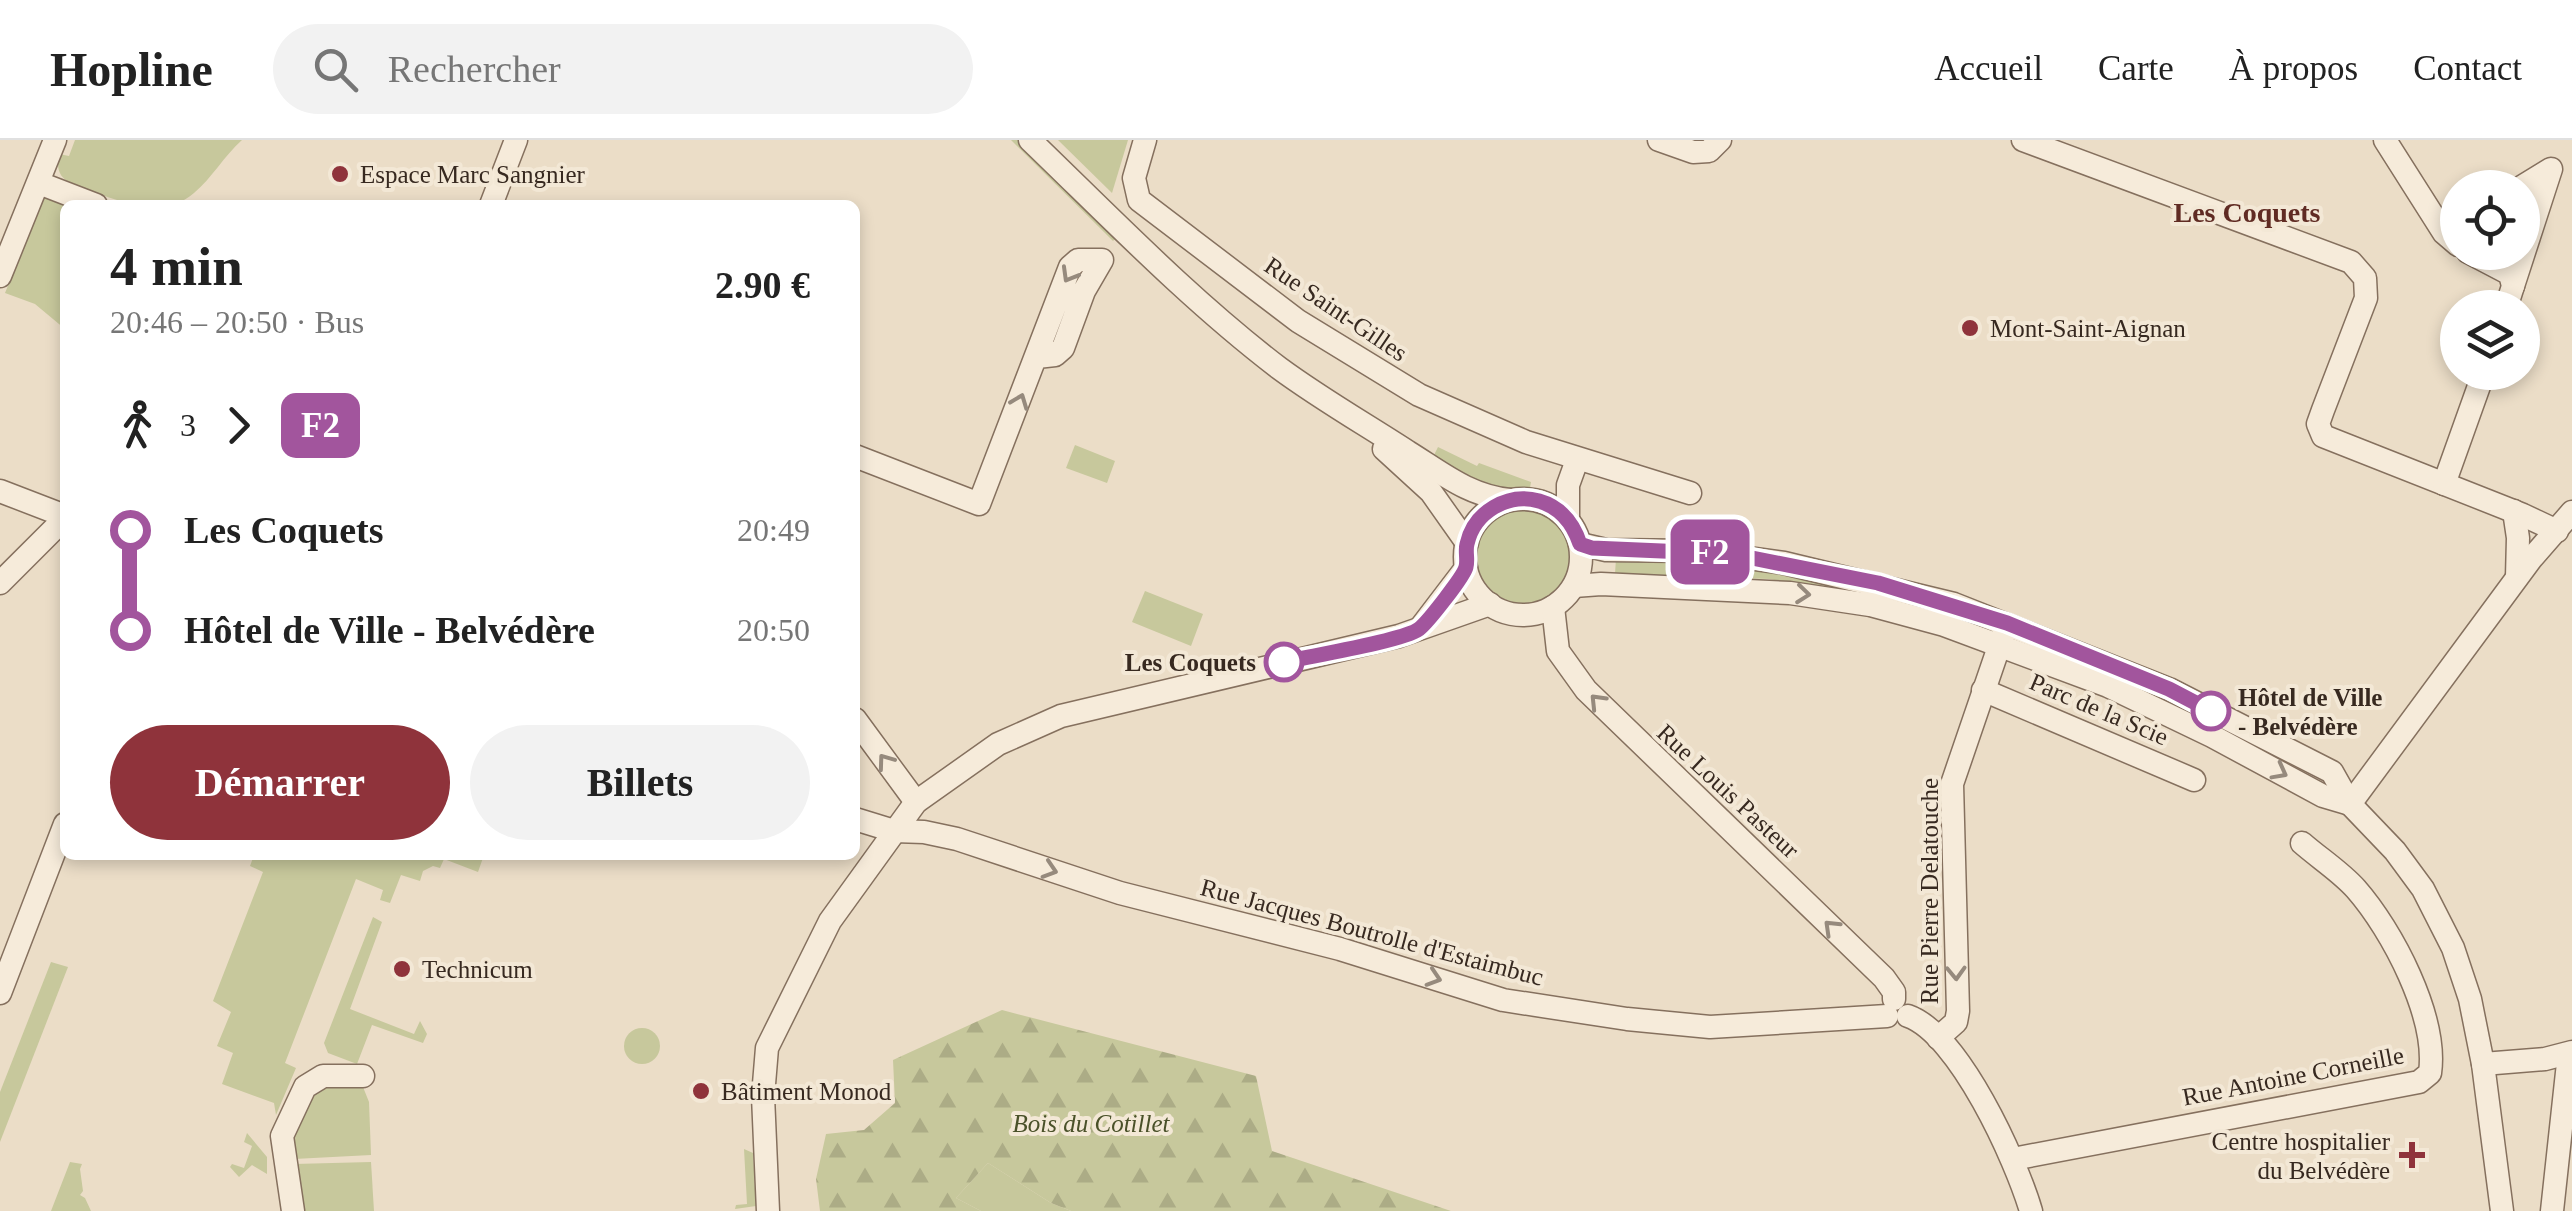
<!DOCTYPE html>
<html lang="fr">
<head>
<meta charset="utf-8">
<style>
  body { margin:0; font-family:"Times New Roman",serif; background:#f2f2f2; color:#222; height:100vh; display:flex; flex-direction:column; font-size:38px; white-space:nowrap }
  * { box-sizing:border-box; margin:0 }
  p { font-size:32px; color:#767676 }
  .icon { flex:none; width:55px; height:55px; fill:none; stroke:currentColor; stroke-width:2; stroke-linecap:round; stroke-linejoin:round }
  .map { position:relative; flex:1; overflow:hidden }
  .drawer { position:absolute; left:60px; top:60px; width:800px; height:660px; display:flex; flex-direction:column; background:#fff; border-radius:15px; box-shadow:0 5px 15px #0003 }
  .drawer>* { flex:none }
  .badge { padding:0 20px; border-radius:15px; font-size:35px; line-height:65px }
  .tools { position:absolute; left:2440px; top:30px; display:grid; gap:20px }
  .tools a { display:grid; place-items:center; width:100px; height:100px; border-radius:50%; background:#fff; box-shadow:0 5px 15px #0003; font-size:50px }
  .map>.badge { position:absolute; translate:-50% -50%; box-shadow:0 0 0 5px #fff }
  .legs { display:flex; align-items:center; gap:15px; height:110px; padding:0 50px; font-size:32px }
  .legs p { margin-inline-start:auto }
  .headline { display:flex; align-items:center; justify-content:space-between; height:170px; padding:0 50px }
  h1 { font-size:55px; font-weight:800; line-height:75px }
  .cta { display:flex; gap:20px; margin-top:auto; padding:20px 50px }
  .cta a { flex:1; height:115px; border-radius:60px; background:#8f333b; color:#fff; font-size:40px; font-weight:800; line-height:115px; text-align:center }
  .cta a+a { background:#f2f2f2; color:#222 }
  ul { padding:0 50px; list-style:none }
  li { display:flex; align-items:center; gap:35px; height:100px; font-size:38px }
  li i { display:grid; place-items:center; width:15px; height:100%; margin:0 12px; background:currentColor }
  li i::after { content:''; width:25px; height:25px; margin:-12px; border:8px solid; border-radius:50%; background:#fff }
  li p { margin-inline-start:auto }
  li:first-child i { background:linear-gradient(#0000 50%,currentColor 0) }
  li:last-child i { background:linear-gradient(currentColor 50%,#0000 0) }
  header { display:flex; align-items:center; gap:60px; box-sizing:border-box; height:140px; padding:0 50px; background:#fff; border-bottom:2px solid #e0e0e0 }
  header strong { font-size:48px }
  nav { display:flex; gap:55px; margin-inline-start:auto; font-size:35px }
  .search { width:700px; height:90px; background:#f2f2f2; display:flex; align-items:center; gap:25px; box-sizing:border-box; padding:0 35px; border-radius:55px; color:#767676; font-size:38px }
  .map>svg:first-child { display:block }
</style>
</head>
<body>
<header>
<strong>Hopline</strong>
<div class="search"><svg class="icon" aria-label="search" viewBox="0 0 24 24"><circle cx="10" cy="10" r="6"/><path d="M15 15l6 6"/></svg>Rechercher</div>
<nav><a>Accueil</a><a>Carte</a><a>À propos</a><a>Contact</a></nav>
</header>
<div class="map">
<svg width="2572" height="1071" viewBox="0 0 2572 1071">
  <defs>
    <pattern id="forest-firs" width="22" height="20" patternUnits="userSpaceOnUse" patternTransform="scale(2.5)"><rect width="22" height="20" fill="#c7c89c"/><path d="M5 1l3.5 6h-7zM16 11l3.5 6h-7z" fill="#acac86"/></pattern>
  </defs>
  <rect width="100%" height="100%" fill="#ebddc7"/>
  <!-- green -->
  <g fill="#c7c89c">
    <path d="M 75,0 L 242,0 C 224,16 212,38 194,53 C 158,84 104,55 67,41 C 57,34 57,25 59,14 L 69,16 Z"/>
    <polygon points="1011,0 1018,0 1117,97 1113,101"/>
    <polygon points="1058,0 1128,0 1112,53"/>
    <polygon points="45,56 65,65 65,189 35,164 5,153"/>
    <polygon points="1075,305 1115,321 1107,343 1066,328"/>
    <polygon points="1438,307 1477,326 1479,323 1531,342 1530,348 1491,352 1431,321"/>
    <circle cx="1523" cy="416" r="47"/>
    <path d="M 1616,418 C 1642,418 1669,417 1694,419 C 1791,428 1888,456 1983,480 L 1979,486 L 1894,461 L 1769,439 L 1615,434 Z"/>
    <polygon points="1145,451 1203,474 1191,506 1132,482"/>
    <polygon points="254,715 484,715 478,732 444,719 440,728 433,726 423,731 420,741 401,735 390,763 380,760 383,750 356,739 285,923 296,928 276,975 274,963 222,944 233,913 217,906 231,872 213,861 263,732 250,726"/>
    <polygon points="373,777 382,782 350,869 414,894 420,881 427,894 423,903 372,885 357,924 328,913 324,903"/>
    <polygon points="51,822 68,827 0,1002 0,952"/>
    <circle cx="642" cy="906" r="18"/>
    <path d="M 321,946 L 363,947 L 369,962 L 371,1015 L 294,1019 C 292,995 301,961 321,946 Z"/>
    <polygon points="247,993 267,1017 267,1034 252,1025 239,1037 230,1027 232,1024 244,1028 252,1006 244,1002"/>
    <polygon points="744,1009 753,1013 756,1066 735,1069 736,1065 747,1064"/>
    <polygon points="70,1022 82,1024 80,1029 83,1051 80,1055 85,1058 91,1071 51,1071"/>
    <polygon points="371,1022 374,1071 300,1071 294,1024"/>
    <polygon points="988,1023 1051,1063 1071,1071 981,1071 956,1058"/>
  </g>
  <!-- forest -->
  <polygon fill="url(#forest-firs)" points="1002,870 1256,936 1272,1011 1451,1071 1071,1071 1051,1063 988,1023 956,1058 981,1071 820,1071 816,1039 826,994 864,990 895,963 893,920"/>
  <g fill="none" stroke-linecap="round" stroke-linejoin="round">
    <defs>
      <g id="minor">
        <path d="M 1030,0 C 1111,78 1190,160 1279,228 C 1321,259 1365,284 1408,312 C 1442,333 1469,356 1510,360"/>
        <polyline points="1145,0 1134,38 1139,60 1298,181 1419,255 1526,302 1690,353"/>
        <polyline points="1659,0 1693,12 1709,11 1720,0"/>
        <polyline points="2023,0 2351,122 2365,138 2366,158 2323,270 2318,284 2323,296 2523,375 2557,391"/>
        <polyline points="2385,0 2444,93 2458,105"/>
        <polyline points="39,43 96,65"/>
        <polyline points="491,65 516,0"/>
        <polyline points="2468,112 2510,134 2513,146 2506,168"/>
        <polyline points="0,136 55,0"/>
        <polyline points="2513,146 2551,29 2520,48"/>
        <polyline points="1384,309 1431,352 1467,403"/>
        <polyline points="855,316 979,364 1070,127 1078,120 1102,120 1084,151 1063,208 1055,215 1037,217"/>
        <polyline points="2444,344 2484,232"/>
        <polyline points="0,351 65,376"/>
        <circle cx="1523" cy="417" r="58"/>
        <polyline points="2514,371 2518,398 2517,437"/>
        <polyline points="1568,380 1568,345 1577,320"/>
        <polyline points="1580,404 1606,410 1697,411 1784,423 1954,464 2169,549 2332,632 2350,664 2395,711 2423,749 2453,808 2470,859 2483,924 2502,1071"/>
        <polyline points="0,443 65,378"/>
        <polyline points="1574,446 1601,444 1790,453 1870,465 1944,485 2108,546 2212,596 2323,656 2350,664"/>
        <polyline points="1553,467 1558,511 1586,550 1884,838 1894,852 1894,859"/>
        <polyline points="1421,487 1466,428"/>
        <polyline points="1983,550 2194,640"/>
        <polyline points="855,579 916,662"/>
        <polyline points="2350,664 2531,419 2572,372"/>
        <polyline points="855,679 894,691 924,692 957,699 1120,753 1340,809 1503,860 1627,879 1710,887 1887,876"/>
        <polyline points="0,853 65,684"/>
        <path d="M 1908,876 C 1959,894 2016,1020 2031,1071"/>
        <polyline points="1938,898 1956,882 1958,871 1952,644 2005,489"/>
        <polyline points="2483,924 2545,919 2572,912"/>
        <path d="M 2013,1019 L 2419,942 L 2430,933 C 2438,877 2392,790 2356,749 C 2341,732 2319,718 2302,703"/>
        <polyline points="293,1071 282,996 305,947 323,936 363,936"/>
        <polyline points="768,1071 763,956 767,908 830,781 916,662 998,604 1061,576 1399,496 1490,464"/>
        <polyline points="2552,1071 2569,914"/>
      </g>
    </defs>
    <!-- minor casing -->
    <use href="#minor" stroke="#85705e" stroke-width="25"/>
    <!-- minor -->
    <use href="#minor" stroke="#f6ebda" stroke-width="22"/>
  </g>
  <!-- one-way arrows -->
  <defs><path id="oneway-chevron" d="M-2-3.5L2.5 0L-2 3.5" fill="none" stroke-width="1.6" stroke-linecap="round" stroke-linejoin="round" transform="scale(2.5)"/></defs>
  <g stroke="#968a7d">
    <use href="#oneway-chevron" transform="translate(1069 135) rotate(120)"/>
    <use href="#oneway-chevron" transform="translate(1020 261) rotate(-69)"/>
    <use href="#oneway-chevron" transform="translate(1803 454) rotate(6)"/>
    <use href="#oneway-chevron" transform="translate(1597 561) rotate(-134)"/>
    <use href="#oneway-chevron" transform="translate(885 621) rotate(-126)"/>
    <use href="#oneway-chevron" transform="translate(2280 632) rotate(28)"/>
    <use href="#oneway-chevron" transform="translate(1050 730) rotate(18)"/>
    <use href="#oneway-chevron" transform="translate(1831 787) rotate(-136)"/>
    <use href="#oneway-chevron" transform="translate(1956 833) rotate(88)"/>
    <use href="#oneway-chevron" transform="translate(1434 838) rotate(18)"/>
  </g>
  <g fill="none" stroke-linecap="round" stroke-linejoin="round">
    <defs>
      <path id="line-1" d="M 1284,522 C 1310,516 1403,501 1419,489 C 1428,482 1464,436 1466,427 C 1468,420 1465,411 1467,404 C 1474,372 1508,352 1539,361 C 1560,367 1573,383 1580,404 L 1592,408 L 1732,414 L 1878,443 L 2007,483 L 2169,549 L 2211,571"/>
    </defs>
    <!-- line-1 casing -->
    <use href="#line-1" stroke="#fff" stroke-width="22"/>
    <!-- line-1 -->
    <use href="#line-1" stroke="#a2559d" stroke-width="15"/>
  </g>
  <!-- markers -->
  <g fill="#8f333b" stroke="#f3e8d6" stroke-width="4">
    <circle cx="340" cy="34" r="10"/>
    <circle cx="1970" cy="188" r="10"/>
    <circle cx="402" cy="829" r="10"/>
    <circle cx="701" cy="951" r="10"/>
    <path d="M2407 1000h10v10h10v10h-10v10h-10v-10h-10v-10h10z"/>
  </g>
  <g fill="#fff" stroke="#a2559d" stroke-width="5">
    <circle cx="1284" cy="522" r="18"/>
    <circle cx="2211" cy="571" r="18"/>
  </g>
  <g text-anchor="middle" dominant-baseline="central" stroke-width="8" stroke-linejoin="round" paint-order="stroke">
    <!-- poi labels -->
    <g font-size="25" fill="#372920" stroke="#f3e8d6" text-anchor="start">
      <text x="360" y="34">Espace Marc Sangnier</text>
      <text x="1990" y="188">Mont-Saint-Aignan</text>
      <text x="422" y="829">Technicum</text>
      <text x="721" y="951">Bâtiment Monod</text>
      <text x="2390" y="1001" text-anchor="end">Centre hospitalier<tspan x="2390" dy="29">du Belvédère</tspan></text>
    </g>
    <!-- street labels -->
    <g font-size="25" fill="#372920" stroke="#f3e8d6">
      <text transform="translate(1336 169) rotate(34)">Rue Saint-Gilles</text>
      <text transform="translate(2099 569) rotate(23)">Parc de la Scie</text>
      <text transform="translate(1728 651) rotate(43)">Rue Louis Pasteur</text>
      <text transform="translate(1929 751) rotate(-90)">Rue Pierre Delatouche</text>
      <text transform="translate(1372 792) rotate(15)">Rue Jacques Boutrolle d'Estaimbuc</text>
      <text transform="translate(2293 936) rotate(-11)">Rue Antoine Corneille</text>
    </g>
    <!-- stop labels -->
    <g font-size="25" font-weight="bold" fill="#372920" stroke="#f3e8d6" text-anchor="end">
      <text x="1256" y="522">Les Coquets</text>
      <text x="2238" y="557" text-anchor="start">Hôtel de Ville<tspan x="2238" dy="29">- Belvédère</tspan></text>
    </g>
    <!-- park labels -->
    <g font-size="25" font-style="italic" fill="#4a5129" stroke="#f3e8d6">
      <text x="1091" y="983">Bois du Cotillet</text>
    </g>
    <!-- neighbourhood labels -->
    <g font-size="28" font-weight="bold" fill="#602b23" stroke="#f3e8d6">
      <text x="2247" y="72">Les Coquets</text>
    </g>
  </g>
</svg>
<div class="tools">
<a><svg class="icon" aria-label="locate" viewBox="0 0 24 24"><circle cx="12" cy="12" r="6"/><path d="M12 2v4M12 18v4M2 12h4M18 12h4"/></svg></a>
<a><svg class="icon" aria-label="layers" viewBox="0 0 24 24"><path d="M12 4l9 5-9 5-9-5zM3 14l9 5 9-5"/></svg></a>
</div>
<b class="badge" style="left:1710px;top:412px;background:#a2559d;color:#fff">F2</b>
<section class="drawer">
<div class="headline"><div><h1>4 min</h1><p>20:46 – 20:50 · Bus</p></div><b>2.90 €</b></div>
<div class="legs"><svg class="icon" aria-label="walk" viewBox="0 0 24 24"><circle cx="13" cy="4" r="2"/><path d="M13 8l-2 6 4 7M11 14l-3 7M7 12l3-4h3l4 4"/></svg>3<svg class="icon" aria-label="forward" viewBox="0 0 24 24"><path d="M9 5l7 7-7 7"/></svg><b class="badge" style="background:#a2559d;color:#fff">F2</b></div>
<ul>
<li><i style="color:#a2559d"></i><b>Les Coquets</b><p>20:49</p></li>
<li><i style="color:#a2559d"></i><b>Hôtel de Ville - Belvédère</b><p>20:50</p></li>
</ul>
<div class="cta"><a>Démarrer</a><a>Billets</a></div>
</section>
</div>
</body>
</html>
